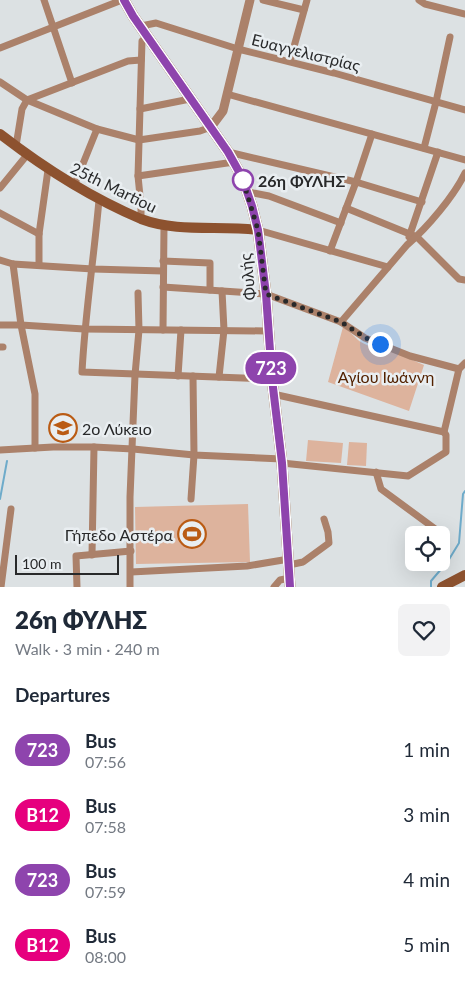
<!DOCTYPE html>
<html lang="en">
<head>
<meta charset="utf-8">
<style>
  body { margin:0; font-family:Lato,sans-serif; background:#f2f2f3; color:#1f2937; height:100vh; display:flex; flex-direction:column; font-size:19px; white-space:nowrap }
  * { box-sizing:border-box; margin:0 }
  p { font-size:16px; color:#747a83 }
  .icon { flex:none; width:28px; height:28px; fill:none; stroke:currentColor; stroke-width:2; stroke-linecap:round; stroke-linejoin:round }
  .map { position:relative; height:587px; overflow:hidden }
  .side { display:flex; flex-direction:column; background:#fff; flex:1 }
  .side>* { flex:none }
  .badge { padding:0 10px; border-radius:16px; font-size:18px; line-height:32px }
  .controls { position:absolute; left:405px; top:526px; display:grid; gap:10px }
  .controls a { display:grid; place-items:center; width:45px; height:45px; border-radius:8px; background:#fff; box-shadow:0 5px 20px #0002; font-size:25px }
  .scale { position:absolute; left:15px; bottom:12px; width:104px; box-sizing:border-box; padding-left:5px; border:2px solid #28292a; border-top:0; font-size:14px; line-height:18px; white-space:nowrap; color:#28292a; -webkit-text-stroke:4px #e9eef1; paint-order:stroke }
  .you { position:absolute; width:25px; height:25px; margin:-12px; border:4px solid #fff; border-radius:50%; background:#1a73e8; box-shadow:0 0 0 8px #1a73e833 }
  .map>.badge { position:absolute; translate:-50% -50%; box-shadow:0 0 0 2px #fff }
  h2 { padding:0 15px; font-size:19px; line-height:45px }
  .round { display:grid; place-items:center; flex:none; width:52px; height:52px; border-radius:8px; background:#f2f2f3 }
  .overview { display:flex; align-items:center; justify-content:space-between; height:85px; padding:0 15px }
  h1 { font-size:24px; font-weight:800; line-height:38px }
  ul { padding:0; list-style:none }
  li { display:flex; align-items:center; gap:15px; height:65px; padding:0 15px }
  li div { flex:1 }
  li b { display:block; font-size:19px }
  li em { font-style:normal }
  li .badge { min-width:55px; font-weight:700; text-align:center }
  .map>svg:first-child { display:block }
</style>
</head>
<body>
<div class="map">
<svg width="465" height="587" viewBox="0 0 465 587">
  <rect width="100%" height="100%" fill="#dce1e3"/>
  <!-- green -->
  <g fill="#ddb39d">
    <path d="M 343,327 C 349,331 351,333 356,338 C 360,343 368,345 373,348 L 376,347 L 377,350 L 383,350 L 382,347 L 424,365 L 409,411 L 328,382 Z"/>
    <polygon points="308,440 343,443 341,463 306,461"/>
    <polygon points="349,442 367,443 366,466 347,465"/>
    <polygon points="248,504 250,562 136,564 135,507"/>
  </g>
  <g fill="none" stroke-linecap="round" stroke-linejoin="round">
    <!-- stream -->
    <g stroke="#6eabca" stroke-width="2">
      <polyline points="0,499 7,461"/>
      <polyline points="431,587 431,581 448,561 459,543 463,494 465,491"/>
    </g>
    <!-- minor -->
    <g stroke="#ab816a" stroke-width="7">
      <polyline points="44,0 72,83"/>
      <polyline points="263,0 304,10"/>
      <polyline points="419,0 425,4 465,14"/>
      <polyline points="141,26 156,23 238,49 334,73 465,110"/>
      <polyline points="0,48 122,0"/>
      <polyline points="290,61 307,0"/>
      <polyline points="0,82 27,100 97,129 139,140 200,131 211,127"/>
      <polyline points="227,94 465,160"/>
      <polyline points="140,109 190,99"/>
      <polyline points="16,146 22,109 27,100 128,61 141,60"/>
      <polyline points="424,148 436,102 450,37"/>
      <polyline points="228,152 356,182 422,202"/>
      <polyline points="138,176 234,162"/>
      <polyline points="74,186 97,129"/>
      <polyline points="0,188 27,155"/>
      <polyline points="248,192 269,196 341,223"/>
      <path d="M 99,200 C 94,257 85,314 82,372 L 272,379"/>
      <polyline points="346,208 417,237 459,279 465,280"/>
      <polyline points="0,213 39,234"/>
      <polyline points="141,219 141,206 138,176 142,41 147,36"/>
      <polyline points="258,230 388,267"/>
      <polyline points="409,237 438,152"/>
      <polyline points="330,251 356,182 372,134"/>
      <polyline points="0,260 13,264 93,269 163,271"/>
      <polyline points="163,261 210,263 210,290"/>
      <polyline points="13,264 21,325 35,394 35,448"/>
      <polyline points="39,265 39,234 48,170"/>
      <polyline points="163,287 266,294 341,322 365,338 410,356 459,369"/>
      <path d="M 341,322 L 407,245 C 427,228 454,196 465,173"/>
      <polyline points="0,325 21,325 84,329 267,331"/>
      <polyline points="163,330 164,226"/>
      <polyline points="0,347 3,347"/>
      <polyline points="178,376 181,330"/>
      <polyline points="219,377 224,330 222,291"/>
      <polyline points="273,394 444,432"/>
      <polyline points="0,450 53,447 94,447 133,449 194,455 282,459"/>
      <polyline points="282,463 408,476 446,452 446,435 444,432 459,369 465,363"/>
      <polyline points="376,472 381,489 438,531"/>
      <polyline points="191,499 194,455 193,376"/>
      <polyline points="92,555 94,447"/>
      <polyline points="289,565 303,562 329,543 328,532 324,519"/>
      <polyline points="131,572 247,566 289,559"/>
      <polyline points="1,587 11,509"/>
      <polyline points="77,587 76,556 131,551"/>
      <polyline points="130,587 130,497 135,375 139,330 138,293"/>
      <polyline points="274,587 280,580 290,578"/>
    </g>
    <!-- tertiary -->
    <polyline stroke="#ab816a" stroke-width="9" points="211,127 223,111 250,0"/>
    <!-- secondary -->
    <g stroke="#8d522f" stroke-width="10">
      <path d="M 0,134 C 44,168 89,197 141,219 C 178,233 219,225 258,230"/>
      <polyline points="442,587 465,575"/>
    </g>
    <!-- primary -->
    <polyline stroke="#6e3610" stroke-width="11" points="124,0 133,16 228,152 242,177 252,206 258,230 266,294 272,379 282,463 290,587"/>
  </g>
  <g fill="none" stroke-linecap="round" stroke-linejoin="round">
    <defs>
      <polyline id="line" points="124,0 133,16 228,152 242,177 252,206 258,230 266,294 272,379 282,463 290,587"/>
    </defs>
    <!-- line casing -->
    <use href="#line" stroke="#fff" stroke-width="11"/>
    <!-- line -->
    <use href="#line" stroke="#8e44ad" stroke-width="8"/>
    <!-- walk -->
    <polyline stroke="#28292a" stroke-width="5" stroke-dasharray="0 9" points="243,180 242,177 258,230 266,294 341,322 366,338 380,344"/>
  </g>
  <!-- icons -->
  <defs>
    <symbol id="school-ring" viewBox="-11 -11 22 22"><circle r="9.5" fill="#e9eef1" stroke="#ba5b14" stroke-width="1.5"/><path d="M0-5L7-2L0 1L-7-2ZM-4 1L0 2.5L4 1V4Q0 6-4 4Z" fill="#ba5b14"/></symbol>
    <symbol id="stadium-ring" viewBox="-11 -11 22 22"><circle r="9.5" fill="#e9eef1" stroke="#ba5b14" stroke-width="1.5"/><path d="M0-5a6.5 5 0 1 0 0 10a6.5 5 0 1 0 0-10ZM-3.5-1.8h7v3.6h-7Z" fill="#ba5b14"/></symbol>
  </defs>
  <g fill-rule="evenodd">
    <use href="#school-ring" x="47" y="412" width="32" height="32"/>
    <use href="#stadium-ring" x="176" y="518" width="32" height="32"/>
  </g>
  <!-- markers -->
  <circle fill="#fff" stroke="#8e44ad" stroke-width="2.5" cx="243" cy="180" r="10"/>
  <g text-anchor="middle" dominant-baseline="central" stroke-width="5" stroke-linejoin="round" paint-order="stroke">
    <!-- street labels -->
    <g font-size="16" fill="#28292a" stroke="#e9eef1">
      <text transform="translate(306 52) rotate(14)">Ευαγγελιστρίας</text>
      <text transform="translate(114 187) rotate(26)">25th Martiou</text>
      <text transform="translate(247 277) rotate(-96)">Φυλής</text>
    </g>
    <!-- stop labels -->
    <g font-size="16" font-weight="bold" fill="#28292a" stroke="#e9eef1" text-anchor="start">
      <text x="258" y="180">26η ΦΥΛΗΣ</text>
    </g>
    <!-- park labels -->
    <g font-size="16" fill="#532200" stroke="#e9eef1">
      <text x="386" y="376">Αγίου Ιωάννη</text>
    </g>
    <!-- poi labels -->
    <g font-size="16" fill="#28292a" stroke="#e9eef1" text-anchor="start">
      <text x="82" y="428">2ο Λύκειο</text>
      <text x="173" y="534" text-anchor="end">Γήπεδο Αστέρα</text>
    </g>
  </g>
</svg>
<div class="controls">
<a><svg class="icon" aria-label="locate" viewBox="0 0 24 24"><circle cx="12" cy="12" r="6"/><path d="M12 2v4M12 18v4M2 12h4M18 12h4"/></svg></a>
</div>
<div class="scale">100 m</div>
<div class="you" style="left:380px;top:344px"></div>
<b class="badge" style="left:271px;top:368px;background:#8e44ad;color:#fff">723</b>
</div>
<section class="side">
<div class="overview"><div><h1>26η ΦΥΛΗΣ</h1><p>Walk · 3 min · 240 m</p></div><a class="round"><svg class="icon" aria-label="heart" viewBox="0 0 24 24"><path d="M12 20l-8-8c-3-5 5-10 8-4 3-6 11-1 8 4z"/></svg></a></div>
<h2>Departures</h2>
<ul>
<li><span class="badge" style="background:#8e44ad;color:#fff">723</span><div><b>Bus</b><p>07:56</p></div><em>1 min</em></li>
<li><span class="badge" style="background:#e6007e;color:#fff">Β12</span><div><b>Bus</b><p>07:58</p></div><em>3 min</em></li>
<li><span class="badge" style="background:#8e44ad;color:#fff">723</span><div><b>Bus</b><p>07:59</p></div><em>4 min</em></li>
<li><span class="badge" style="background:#e6007e;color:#fff">Β12</span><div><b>Bus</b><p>08:00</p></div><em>5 min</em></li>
</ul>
</section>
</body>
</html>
